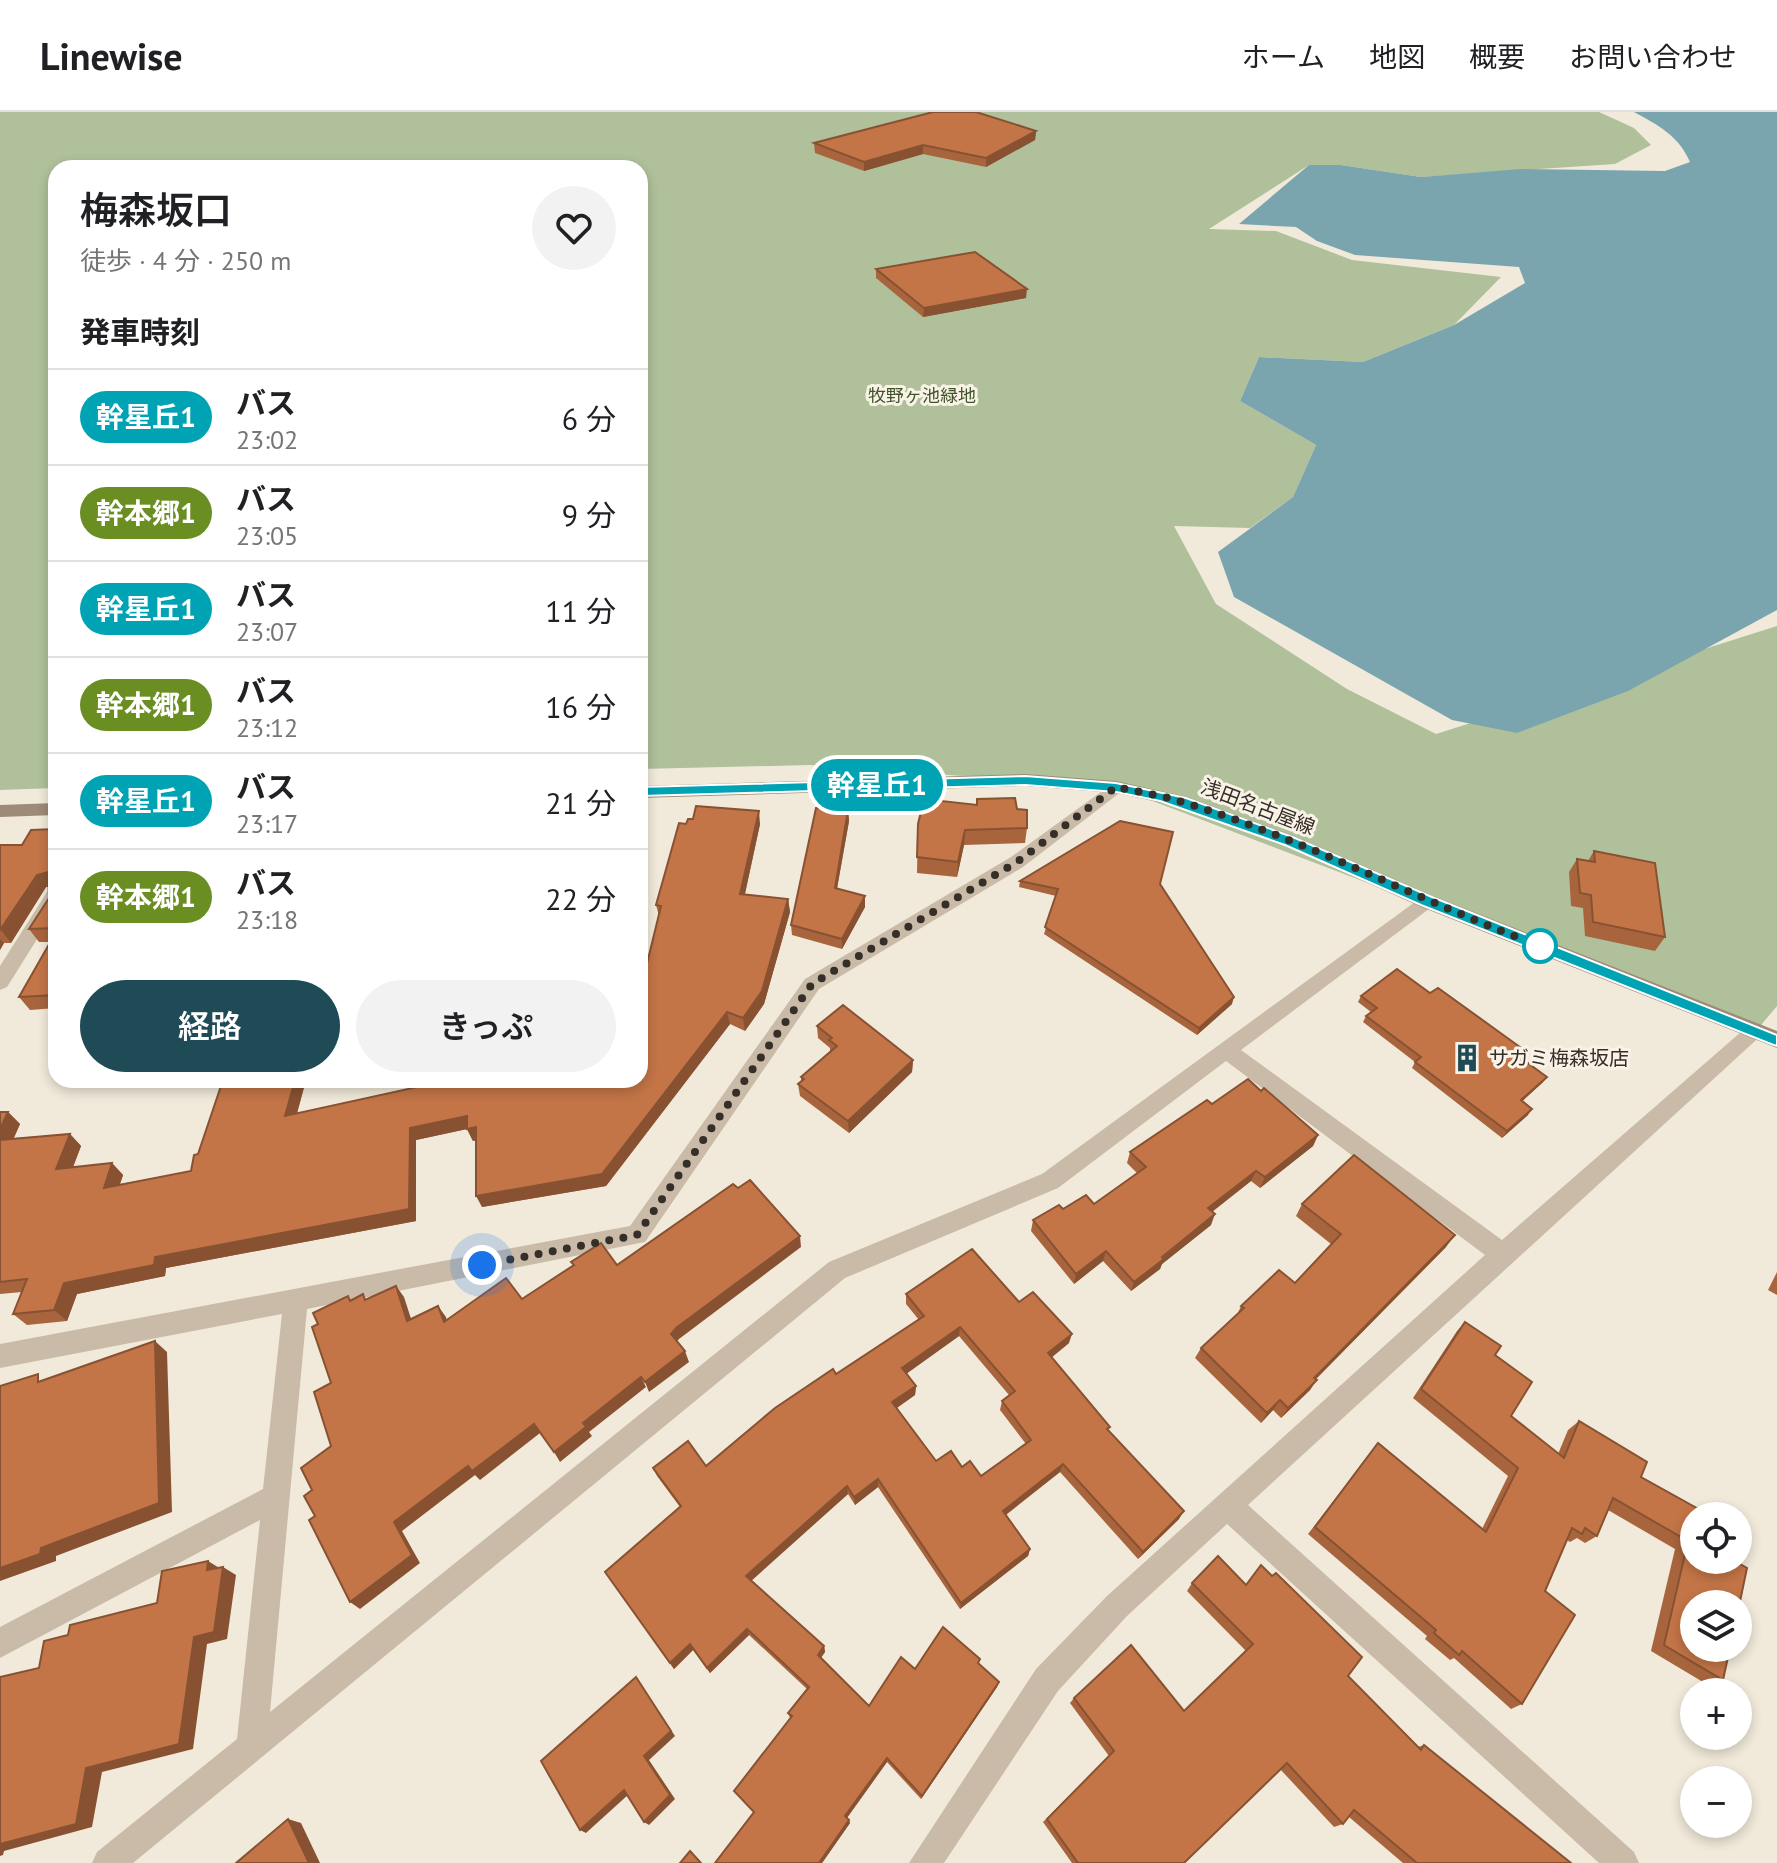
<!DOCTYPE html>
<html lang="ja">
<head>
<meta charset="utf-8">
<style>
  body { margin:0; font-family:"PT Sans","Noto Sans JP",sans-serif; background:#f2f2f2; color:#202124; height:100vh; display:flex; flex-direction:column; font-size:30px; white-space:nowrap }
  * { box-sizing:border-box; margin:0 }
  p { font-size:26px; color:#757577 }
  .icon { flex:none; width:44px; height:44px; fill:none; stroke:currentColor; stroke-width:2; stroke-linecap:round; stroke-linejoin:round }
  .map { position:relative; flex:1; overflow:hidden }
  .sheet { position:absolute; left:48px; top:48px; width:600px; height:928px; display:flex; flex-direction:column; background:#fff; border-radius:24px; box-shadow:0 4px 12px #0003 }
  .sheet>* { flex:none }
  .badge { padding:0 16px; border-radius:26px; font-size:28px; line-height:52px }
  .fabs { position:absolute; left:1680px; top:1390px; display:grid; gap:16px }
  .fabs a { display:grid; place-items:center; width:72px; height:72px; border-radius:50%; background:#fff; box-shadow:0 4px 12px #0003; font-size:40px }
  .you { position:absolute; width:40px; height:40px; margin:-20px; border:6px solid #fff; border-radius:50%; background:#1a73e8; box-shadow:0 0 0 12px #1a73e833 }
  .map>.badge { position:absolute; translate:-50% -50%; box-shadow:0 0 0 4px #fff }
  h2 { padding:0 32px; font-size:30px; line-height:72px }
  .round { display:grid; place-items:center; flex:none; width:84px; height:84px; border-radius:42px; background:#f2f2f2 }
  .headline { display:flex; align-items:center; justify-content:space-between; height:136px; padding:0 32px }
  h1 { font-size:38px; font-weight:600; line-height:60px }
  .button { display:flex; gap:16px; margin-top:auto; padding:16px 32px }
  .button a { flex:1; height:92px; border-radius:48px; background:#1e4b56; color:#fff; font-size:32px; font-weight:600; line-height:92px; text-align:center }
  .button a+a { background:#f2f2f2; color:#202124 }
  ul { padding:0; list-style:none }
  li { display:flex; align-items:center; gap:24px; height:96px; padding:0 32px; border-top:2px solid #e0e0e0 }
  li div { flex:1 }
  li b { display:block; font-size:30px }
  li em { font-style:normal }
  li .badge { min-width:88px; font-weight:700; text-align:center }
  header { display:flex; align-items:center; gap:48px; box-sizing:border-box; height:112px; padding:0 40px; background:#fff; border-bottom:2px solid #e0e0e0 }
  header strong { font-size:38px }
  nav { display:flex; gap:44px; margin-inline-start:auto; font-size:28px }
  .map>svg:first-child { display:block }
</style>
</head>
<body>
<header>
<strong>Linewise</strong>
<nav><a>ホーム</a><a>地図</a><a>概要</a><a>お問い合わせ</a></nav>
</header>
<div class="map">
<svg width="1777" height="1751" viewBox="0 0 1777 1751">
  <rect width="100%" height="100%" fill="#f1eadb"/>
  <!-- green -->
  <polygon fill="#afc09b" points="0,0 1599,0 1634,16 1651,33 1615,52 1421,65 1341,53 1309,53 1209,117 1276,119 1352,148 1501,165 1454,213 1363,250 1259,245 1240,289 1316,333 1293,385 1250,416 1174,414 1216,492 1347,577 1436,622 1777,514 1777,894 1756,919 1116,675 810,653 640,657 640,56 56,56 56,676 0,678"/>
  <!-- water -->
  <path fill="#7ba5ae" d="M 1634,0 L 1777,0 L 1777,498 L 1628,579 L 1517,621 L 1452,608 L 1234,485 L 1218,440 L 1293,385 L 1316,333 L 1240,289 L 1259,245 L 1363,250 L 1454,213 L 1525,171 L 1519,155 L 1355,143 L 1317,129 L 1296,115 L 1239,112 L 1309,53 L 1341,53 L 1421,65 L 1521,57 L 1665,59 L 1690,50 C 1679,24 1658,13 1634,0 Z"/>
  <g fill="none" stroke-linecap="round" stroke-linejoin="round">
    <!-- street -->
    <g fill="#c9bba7" fill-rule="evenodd">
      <polygon points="1116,669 1125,675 1122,679 1023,755 819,877 645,1130 307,1197 270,1600 829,1150 1042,1062 1426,782 1433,784 1435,789 1433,794 1241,938 1502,1128 1749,913 1763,913 1766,919 1248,1393 1634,1740 1639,1751 1599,1751 1227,1412 1127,1504 1058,1579 944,1751 909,1751 1036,1557 1107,1484 1485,1143 1226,949 1058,1076 845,1166 133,1751 92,1751 97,1740 237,1627 260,1408 0,1546 0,1515 263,1377 282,1202 0,1256 0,1232 630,1114 805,867 1011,745"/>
      <polygon points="56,775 56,797 7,875 0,878 0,854 49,777"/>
    </g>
    <!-- secondary -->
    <g fill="#9d8a79" fill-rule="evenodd">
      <polygon points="1025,662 1116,669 1187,685 1296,725 1433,784 1777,919 1777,936 1419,794 1284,733 1177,694 1116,681 1025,674 640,686 640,674"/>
      <polygon points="56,691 56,703 0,705 0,693"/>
    </g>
  </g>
  <!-- wall -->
  <g fill="#a8653d" fill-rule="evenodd">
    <polygon points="1036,19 1035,28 986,55 923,42 864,59 815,41 814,31"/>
    <polygon points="876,157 1026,186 923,205 876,166"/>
    <polygon points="1017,697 1027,716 1025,731 964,733 957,765 917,761 918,712"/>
    <polygon points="848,698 849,709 837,777 865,795 842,837 792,823 791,813"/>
    <polygon points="760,712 745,782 788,787 790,800 764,892 745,919 730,912 606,1074 482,1095 476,1028 473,1029 467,1017 416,1028 416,1109 166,1156 165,1164 77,1182 67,1209 27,1213 13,1202 22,1180 0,1182 0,1000 8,1000 20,1012 14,1026 70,1022 81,1034 73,1055 112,1051 123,1063 120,1072 191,1059 198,1042 223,968 306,968 297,1001 422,974 643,868 659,804 656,793"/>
    <polygon points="56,717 56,896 30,898 19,885 50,830 39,830 29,817 49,786 48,775 46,775 11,831 4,831 0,838 0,733 22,733"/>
    <polygon points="1594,739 1665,825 1655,839 1585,824 1583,796 1571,794 1569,760 1577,747 1588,749"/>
    <polygon points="1020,769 1160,772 1232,892 1197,923 1044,822 1056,784 1019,775"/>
    <polygon points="1361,884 1516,942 1547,965 1542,971 1522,989 1528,1003 1502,1026 1412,956 1415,950 1363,910 1366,904 1371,900 1358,890"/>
    <polygon points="817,914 913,948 912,960 849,1021 800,984 798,972 801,969 801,965 830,940 830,936 818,926"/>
    <polygon points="1212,992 1318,1023 1313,1034 1260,1076 1251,1069 1212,1100 1211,1113 1162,1152 1160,1157 1131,1179 1103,1149 1074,1172 1031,1119 1033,1108 1063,1097 1094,1092 1137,1061 1127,1051 1130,1040"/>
    <polygon points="1302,1092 1446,1135 1316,1267 1310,1278 1281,1306 1273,1298 1261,1311 1195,1246 1201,1236 1237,1203 1241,1194 1295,1171 1331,1132 1296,1104"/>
    <polygon points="1777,1160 1777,1183 1768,1178"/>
    <path d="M 906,1182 L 1019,1190 L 1069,1231 L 1052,1245 L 1110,1315 L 1108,1318 L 1179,1407 L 1138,1447 L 1060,1360 L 1006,1403 L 1030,1437 L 1028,1444 L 960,1497 L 878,1375 L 855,1393 L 848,1382 L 751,1468 L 824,1534 L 825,1540 L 821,1546 L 869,1594 L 915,1557 L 980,1547 L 978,1552 L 997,1575 L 921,1687 L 887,1650 L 847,1706 L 850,1711 L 822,1751 L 715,1751 L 754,1700 L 790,1606 L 788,1601 L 807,1577 L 749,1523 L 710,1561 L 693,1538 L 674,1557 L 605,1460 L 680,1395 L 657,1364 L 653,1356 L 706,1354 L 836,1262 L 919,1208 L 906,1192 ZM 959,1224 L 1009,1283 L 1002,1289 L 1000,1298 L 1026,1332 L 981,1364 L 962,1355 L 936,1349 L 897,1296 L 915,1283 L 916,1274 L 907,1261 Z"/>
    <polygon points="1465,1210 1495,1243 1511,1304 1558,1342 1568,1318 1579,1309 1641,1365 1711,1404 1723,1568 1708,1573 1651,1539 1675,1437 1608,1398 1597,1424 1585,1431 1577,1426 1570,1430 1567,1428 1545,1479 1522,1592 1511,1597 1454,1546 1450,1548 1425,1527 1427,1524 1308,1422 1378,1331 1482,1417 1508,1364 1413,1286 1457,1219"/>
    <polygon points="1192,1471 1245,1472 1348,1564 1418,1635 1424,1633 1571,1751 1403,1751 1349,1705 1343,1712 1334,1715 1280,1657 1184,1751 1072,1751 1043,1710 1109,1644 1070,1591 1074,1586 1184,1599 1246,1539 1187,1479"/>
  </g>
  <!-- shaded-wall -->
  <g fill="#885232">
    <polygon points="1036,19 1035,28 986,55 986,46"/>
    <polygon points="923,33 923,42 864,59 864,50"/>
    <polygon points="1027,177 1026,186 923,205 924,196"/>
    <polygon points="848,698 849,709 835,787 835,776"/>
    <polygon points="759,699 760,712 742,795 740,782"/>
    <polygon points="965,718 964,733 957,765 958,750"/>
    <polygon points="48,760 56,773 46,775 11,831 1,818 37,763"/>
    <polygon points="865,784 865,795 842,837 842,827"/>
    <polygon points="788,787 790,800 764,892 745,919 743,906"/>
    <polygon points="0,827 4,831 0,838"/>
    <polygon points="1234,885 1232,892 1197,923 1199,916"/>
    <polygon points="727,900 730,912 606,1074 482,1095 476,1084"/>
    <polygon points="913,948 912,960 849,1021 848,1009"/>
    <polygon points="1547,965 1542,971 1516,995 1521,988"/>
    <polygon points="295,968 306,968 293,1016 285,1004"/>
    <polygon points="1532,997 1528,1003 1502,1026 1507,1019"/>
    <polygon points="8,1000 20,1012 7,1040 0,1033 0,1017"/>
    <polygon points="467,1004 476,1015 482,1027 473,1029 467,1017 416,1028 416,1109 166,1156 165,1164 77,1182 67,1209 54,1198 64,1171 155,1145 410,1016"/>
    <polygon points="70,1022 81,1034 68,1068 56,1057"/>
    <polygon points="1318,1023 1313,1034 1260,1076 1265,1065"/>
    <polygon points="112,1051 123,1063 115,1087 104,1076"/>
    <polygon points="1256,1059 1251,1069 1204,1106 1208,1096"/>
    <polygon points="1215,1102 1211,1113 1162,1152 1160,1157 1131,1179 1134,1170"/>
    <polygon points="1455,1123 1446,1135 1307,1276 1314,1266"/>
    <polygon points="800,1124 801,1135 679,1227 675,1232 671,1222 676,1216"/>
    <polygon points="1106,1139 1103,1149 1074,1172 1076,1162"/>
    <polygon points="396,1174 404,1185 415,1219 407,1209"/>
    <polygon points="438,1194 446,1205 451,1221 444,1210"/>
    <polygon points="960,1215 959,1224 902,1265 902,1256"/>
    <polygon points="1072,1222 1069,1231 1046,1250 1048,1241"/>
    <polygon points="155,1229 167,1240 172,1400 56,1444 56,1449 0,1469 0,1456 41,1436"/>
    <polygon points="685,1239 689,1250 649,1280 645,1270"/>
    <polygon points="641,1265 646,1275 589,1320 592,1324 560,1350 554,1340 583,1311"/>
    <polygon points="1317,1268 1310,1278 1281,1306 1288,1296"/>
    <polygon points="916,1274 915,1283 892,1299 892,1290"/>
    <polygon points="1280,1288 1273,1298 1261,1311 1267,1301"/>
    <polygon points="534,1312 540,1321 480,1368 475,1363 402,1419 420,1451 360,1497 350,1490 394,1410 468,1354"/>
    <polygon points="1063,1352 1060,1360 1001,1406 1003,1399"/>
    <polygon points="878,1367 878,1375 855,1393 854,1385"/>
    <polygon points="847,1374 848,1382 749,1471 746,1464"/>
    <polygon points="1184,1399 1179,1407 1138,1447 1143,1440"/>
    <polygon points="1030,1437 1028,1444 960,1497 961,1491"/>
    <polygon points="208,1449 221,1457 207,1458"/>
    <polygon points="223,1455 236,1463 227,1527 207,1532 193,1637 102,1660 92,1715 4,1739 3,1743 0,1744 0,1732 86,1656 194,1525"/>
    <polygon points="747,1517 749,1523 710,1561 707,1556"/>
    <polygon points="690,1532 693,1538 674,1557 670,1551"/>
    <polygon points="824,1534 825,1540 819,1548 818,1543"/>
    <polygon points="636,1565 675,1624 649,1648 675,1687 649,1713 644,1710 644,1644"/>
    <polygon points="999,1570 997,1575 921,1687 922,1684"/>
    <polygon points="887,1646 887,1650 846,1707 845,1704"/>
    <polygon points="624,1678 629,1682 586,1721 580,1718"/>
    <polygon points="288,1707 301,1711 320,1751 309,1751"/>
    <polygon points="849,1708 850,1711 822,1751 819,1751"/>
  </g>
  <!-- building -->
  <g fill="#c37547" stroke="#885232" stroke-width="2" fill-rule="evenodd">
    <polygon points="933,0 976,0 1036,19 986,46 923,33 864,50 814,31"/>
    <polygon points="975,140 1027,177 924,196 876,157"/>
    <polygon points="1015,686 1017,697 1027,698 1027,716 965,718 958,750 917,745 918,712 924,687 977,693 977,687"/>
    <polygon points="696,694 759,699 740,782 788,787 762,879 743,906 727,900 602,1062 476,1084 476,1015 467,1017 467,1004 410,1016 409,1097 155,1145 154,1153 64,1171 54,1198 13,1202 27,1167 0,1170 0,1028 70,1022 56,1057 112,1051 104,1076 191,1059 194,1043 198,1042 223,968 295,968 285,1004 422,974 424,968 640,968 640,868 643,868 661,794 656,793 679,711 686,712 688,707 693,707"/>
    <polygon points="816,696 848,698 835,776 865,784 842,827 791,813"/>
    <polygon points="1120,709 1173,720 1160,772 1234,885 1199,916 1045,815 1058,777 1020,769"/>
    <polygon points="56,717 56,816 29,817 49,786 48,760 37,763 0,818 0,733 22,733 31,718"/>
    <polygon points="1594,739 1655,751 1665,825 1593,810 1591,783 1580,781 1577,747 1595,750"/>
    <polygon points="56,820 56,883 19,885"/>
    <polygon points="1397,857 1430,881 1438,876 1520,935 1514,941 1547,965 1521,988 1532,997 1507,1019 1415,950 1421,945 1366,904 1377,896 1361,884"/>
    <polygon points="843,893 913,948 848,1009 798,972 804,967 801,965 837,934 829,928 832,926 817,914"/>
    <polygon points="1248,967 1261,979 1264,976 1318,1023 1265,1065 1256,1059 1208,1096 1215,1102 1162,1145 1164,1147 1134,1170 1106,1139 1076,1162 1033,1108 1059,1093 1063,1097 1086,1083 1094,1092 1146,1055 1130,1040 1207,988 1212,992"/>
    <polygon points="0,1000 8,1000 0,1017"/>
    <polygon points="1354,1043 1455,1123 1314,1266 1317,1268 1288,1296 1280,1288 1267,1301 1201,1236 1244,1196 1241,1194 1279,1158 1295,1171 1341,1122 1302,1092"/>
    <polygon points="750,1068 800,1124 676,1216 671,1222 685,1239 645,1270 641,1265 583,1311 586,1315 554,1340 534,1312 472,1359 468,1354 394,1410 412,1443 350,1490 309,1408 315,1404 304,1384 312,1378 301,1356 331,1334 314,1280 331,1271 312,1215 318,1212 313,1201 348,1184 350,1189 363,1182 365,1188 396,1174 407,1209 438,1194 444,1210 506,1166 522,1187 574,1153 571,1150 601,1131 617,1153 733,1072 738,1076"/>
    <path d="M 972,1137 L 1019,1190 L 1033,1180 L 1072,1222 L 1048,1241 L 1110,1315 L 1107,1317 L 1184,1399 L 1143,1440 L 1063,1352 L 1003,1399 L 1030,1437 L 961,1491 L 878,1367 L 854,1385 L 847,1374 L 746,1464 L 824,1534 L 818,1543 L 869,1594 L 901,1545 L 915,1557 L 943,1515 L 980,1547 L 978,1551 L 999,1570 L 922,1684 L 887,1646 L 845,1704 L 849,1708 L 819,1751 L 715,1751 L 754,1700 L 734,1679 L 792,1604 L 788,1601 L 809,1575 L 747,1517 L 707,1556 L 690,1532 L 670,1551 L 605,1460 L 681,1394 L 653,1356 L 688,1329 L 706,1354 L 775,1296 L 833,1257 L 836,1262 L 924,1204 L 906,1182 ZM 960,1215 L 1015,1279 L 1002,1289 L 1031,1328 L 981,1364 L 970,1349 L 962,1355 L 951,1339 L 936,1349 L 892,1290 L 916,1274 L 902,1256 Z"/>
    <polygon points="1465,1210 1501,1234 1495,1243 1532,1270 1511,1304 1564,1346 1579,1309 1647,1350 1641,1365 1711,1404 1694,1404 1694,1448 1733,1448 1747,1456 1738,1499 1738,1492 1694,1492 1694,1536 1730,1536 1723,1568 1664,1533 1688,1429 1613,1386 1597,1424 1585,1416 1582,1422 1572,1416 1545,1479 1575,1503 1522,1592 1462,1539 1459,1543 1434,1521 1436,1518 1315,1415 1378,1331 1486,1420 1518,1356 1421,1277"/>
    <polygon points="155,1229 159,1391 41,1436 40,1442 0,1456 0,1274 38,1262 38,1270"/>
    <polygon points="1218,1444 1246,1473 1261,1453 1272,1464 1276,1461 1362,1545 1348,1564 1421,1638 1424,1633 1571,1751 1417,1751 1354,1698 1343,1712 1287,1651 1184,1751 1078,1751 1047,1707 1114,1639 1074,1586 1131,1533 1184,1599 1253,1532 1192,1471"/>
    <polygon points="208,1449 207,1458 223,1455 214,1520 194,1525 179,1632 86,1656 76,1712 0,1732 0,1565 39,1556 44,1529 68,1523 70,1513 157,1491 162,1459"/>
    <polygon points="636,1565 671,1619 644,1644 670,1683 644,1710 624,1678 580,1718 541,1649"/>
    <polygon points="288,1707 309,1751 236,1751"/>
    <polygon points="690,1739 701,1751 680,1751"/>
  </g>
  <!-- line -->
  <polygon fill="#00a3b4" stroke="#fff" stroke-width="2" points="1025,664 1116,671 1186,686 1295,726 1432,785 1777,923 1777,934 1771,932 1421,793 1285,733 1160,689 1116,680 1025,673 640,684 633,680 640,675"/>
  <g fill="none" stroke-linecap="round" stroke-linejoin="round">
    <!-- walk -->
    <path stroke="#362e28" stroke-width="8" stroke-dasharray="0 14.4" d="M 482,1153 L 637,1123 L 812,872 L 1017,750 L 1116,675 C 1138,680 1161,683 1182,690 C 1305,727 1420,789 1540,834"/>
  </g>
  <!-- icons -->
  <defs>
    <symbol id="building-bare" viewBox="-9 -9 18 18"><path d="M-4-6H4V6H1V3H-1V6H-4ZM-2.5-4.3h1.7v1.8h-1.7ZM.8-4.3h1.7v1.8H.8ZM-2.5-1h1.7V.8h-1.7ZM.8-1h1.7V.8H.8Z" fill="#1e4b56" stroke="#f9f3e7" stroke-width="2.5" paint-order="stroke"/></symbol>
  </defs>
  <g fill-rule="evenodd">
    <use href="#building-bare" x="1447" y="926" width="40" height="40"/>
  </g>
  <!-- markers -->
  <circle fill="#fff" stroke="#00a3b4" stroke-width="4" cx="1540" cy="834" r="16"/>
  <g text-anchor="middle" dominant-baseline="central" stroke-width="6" stroke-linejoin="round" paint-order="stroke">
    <!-- far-park labels -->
    <g font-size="18" fill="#40542c" stroke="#f9f3e7">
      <text x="922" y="283">牧野ヶ池緑地</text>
    </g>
    <!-- street labels -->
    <g font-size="20" fill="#362e28" stroke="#f9f3e7">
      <text transform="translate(1258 695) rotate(21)">浅田名古屋線</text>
    </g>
    <!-- poi labels -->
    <g font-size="20" fill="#362e28" stroke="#f9f3e7" text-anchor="start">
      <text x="1489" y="946">サガミ梅森坂店</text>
    </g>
  </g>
</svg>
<div class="fabs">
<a><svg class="icon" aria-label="locate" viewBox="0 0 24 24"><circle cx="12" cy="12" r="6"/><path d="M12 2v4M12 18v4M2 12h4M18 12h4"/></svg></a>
<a><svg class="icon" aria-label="layers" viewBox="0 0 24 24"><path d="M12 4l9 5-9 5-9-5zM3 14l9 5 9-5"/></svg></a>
<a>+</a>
<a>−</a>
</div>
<div class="you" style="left:482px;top:1153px"></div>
<b class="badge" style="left:877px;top:673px;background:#00a3b4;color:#fff">幹星丘1</b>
<section class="sheet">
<div class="headline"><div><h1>梅森坂口</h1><p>徒歩 · 4 分 · 250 m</p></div><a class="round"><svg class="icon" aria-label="heart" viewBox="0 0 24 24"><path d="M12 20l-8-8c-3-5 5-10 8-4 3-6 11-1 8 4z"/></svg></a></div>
<h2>発車時刻</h2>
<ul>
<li><span class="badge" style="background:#00a3b4;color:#fff">幹星丘1</span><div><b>バス</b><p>23:02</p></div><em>6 分</em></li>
<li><span class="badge" style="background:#6b8e23;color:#fff">幹本郷1</span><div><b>バス</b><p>23:05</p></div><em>9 分</em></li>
<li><span class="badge" style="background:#00a3b4;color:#fff">幹星丘1</span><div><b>バス</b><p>23:07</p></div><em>11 分</em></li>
<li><span class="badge" style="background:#6b8e23;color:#fff">幹本郷1</span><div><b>バス</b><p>23:12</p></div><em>16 分</em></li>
<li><span class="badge" style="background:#00a3b4;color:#fff">幹星丘1</span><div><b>バス</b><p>23:17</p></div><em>21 分</em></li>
<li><span class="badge" style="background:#6b8e23;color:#fff">幹本郷1</span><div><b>バス</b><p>23:18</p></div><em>22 分</em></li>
</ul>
<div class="button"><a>経路</a><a>きっぷ</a></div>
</section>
</div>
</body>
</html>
